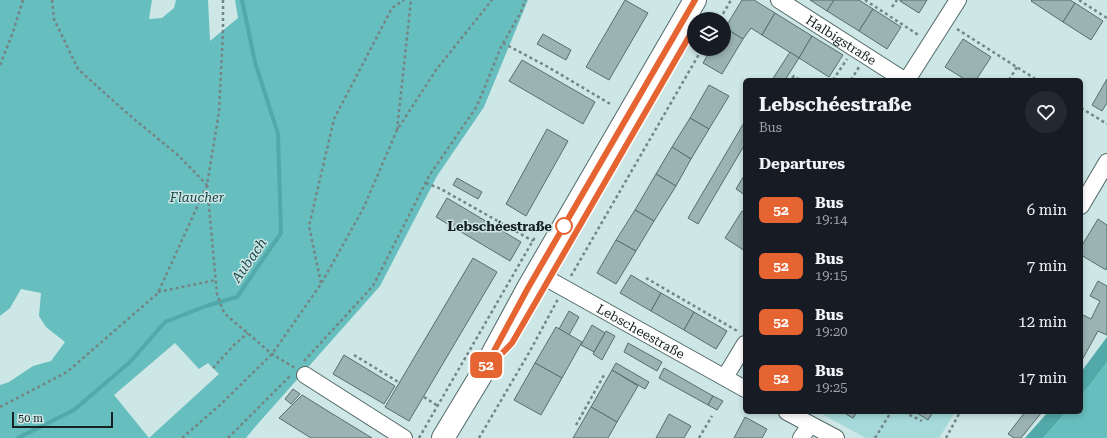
<!DOCTYPE html>
<html lang="en">
<head>
<meta charset="utf-8">
<style>
  body { margin:0; font-family:"Roboto Serif",serif; background:#242831; color:#f1f3f6; height:100vh; display:flex; flex-direction:column; font-size:15px; white-space:nowrap }
  * { box-sizing:border-box; margin:0 }
  p { font-size:13px; color:#9ea1a6 }
  .icon { flex:none; width:22px; height:22px; fill:none; stroke:currentColor; stroke-width:2; stroke-linecap:round; stroke-linejoin:round }
  .map { position:relative; flex:1; overflow:hidden }
  .sheet { position:absolute; left:743px; top:78px; width:340px; height:336px; display:flex; flex-direction:column; background:#171b24; border-radius:6px; box-shadow:0 2px 6px #0003 }
  .sheet>* { flex:none }
  .badge { padding:0 8px; border-radius:6px; font-size:14px; line-height:26px }
  .fabs { position:absolute; left:687px; top:12px; display:grid; gap:8px }
  .fabs a { display:grid; place-items:center; width:44px; height:44px; border-radius:50%; background:#171b24; box-shadow:0 2px 6px #0003; font-size:20px }
  .scale { position:absolute; left:12px; bottom:10px; width:101px; box-sizing:border-box; padding-left:4px; border:2px solid #182121; border-top:0; font-size:11px; line-height:14px; white-space:nowrap; color:#182121; -webkit-text-stroke:3px #cde6e6; paint-order:stroke }
  .map>.badge { position:absolute; translate:-50% -50%; box-shadow:0 0 0 2px #fff }
  h2 { padding:0 16px; font-size:15px; line-height:36px }
  .round { display:grid; place-items:center; flex:none; width:42px; height:42px; border-radius:21px; background:#242831 }
  .overview { display:flex; align-items:center; justify-content:space-between; height:68px; padding:0 16px }
  h1 { font-size:19px; font-weight:700; line-height:30px }
  ul { padding:0; list-style:none }
  li { display:flex; align-items:center; gap:12px; height:56px; padding:0 16px }
  li div { flex:1 }
  li b { display:block; font-size:15px }
  li em { font-style:normal }
  li .badge { min-width:44px; font-weight:700; text-align:center }
  .map>svg:first-child { display:block }
</style>
</head>
<body>
<div class="map">
<svg width="1107" height="438" viewBox="0 0 1107 438">
  <rect width="100%" height="100%" fill="#cde6e6"/>
  <!-- green -->
  <polygon fill="#a6dada" points="818,412 955,412 939,438 866,438"/>
  <!-- forest -->
  <g fill="#67bebe" fill-rule="evenodd">
    <path d="M 0,0 L 152,0 L 149,19 L 162,18 L 174,8 L 176,0 L 208,0 L 210,41 L 238,18 L 235,0 L 528,0 L 484,107 L 437,176 L 380,286 L 255,427 L 246,438 L 0,438 L 0,385 L 9,382 L 33,366 L 51,361 L 65,342 L 46,327 L 39,316 L 41,293 L 21,289 L 10,308 L 0,316 ZM 175,343 L 199,369 L 208,363 L 219,374 L 149,438 L 114,395 Z"/>
    <polygon points="1107,362 1107,438 1043,438 1066,412 1081,412 1081,395 1092,382"/>
  </g>
  <!-- water -->
  <g fill="#52a9a9">
    <polygon points="1107,337 1107,362 1092,382 1081,395 1081,372"/>
    <polygon points="1048,412 1066,412 1043,438 1025,438"/>
  </g>
  <g fill="none" stroke-linecap="round" stroke-linejoin="round">
    <!-- stream -->
    <polyline stroke="#52a9a9" stroke-width="4" points="18,438 74,410 130,362 165,322 206,306 237,297 281,233 278,134 255,62 242,0"/>
  </g>
  <!-- building -->
  <g fill="#9bb3b3" stroke="#576e6d">
    <polygon points="625,0 648,13 609,80 586,67"/>
    <polygon points="742,0 754,0 775,13 762,35 751,28 743,39 725,28"/>
    <polygon points="810,0 834,0 827,11"/>
    <polygon points="834,0 859,0 873,9 859,31 827,11"/>
    <polygon points="900,0 927,0 919,13 900,1"/>
    <polygon points="1032,0 1070,0 1075,3 1063,22 1031,1"/>
    <polygon points="1075,3 1103,21 1091,40 1063,22"/>
    <polygon points="873,9 901,27 887,49 859,31"/>
    <polygon points="775,13 812,36 799,58 762,35"/>
    <polygon points="725,28 743,39 722,74 703,63 711,49 724,49"/>
    <polygon points="543,34 571,50 566,60 537,44"/>
    <polygon points="812,36 843,55 829,77 799,58"/>
    <polygon points="963,39 991,57 976,80 966,80 945,67"/>
    <polygon points="790,52 799,58 785,80 772,80"/>
    <polygon points="522,60 595,102 583,124 509,81"/>
    <polygon points="1107,79 1107,103 1102,111 1092,105"/>
    <polygon points="709,85 729,96 709,129 690,118"/>
    <polygon points="690,118 709,129 691,159 672,147"/>
    <polygon points="745,121 745,144 698,224 688,218"/>
    <polygon points="547,129 568,141 526,216 506,204"/>
    <polygon points="672,147 691,159 676,186 656,174"/>
    <polygon points="656,174 676,186 654,221 635,210"/>
    <polygon points="745,174 745,195 736,189"/>
    <polygon points="457,178 482,192 478,199 453,185"/>
    <polygon points="447,198 521,242 510,261 436,217"/>
    <polygon points="635,210 654,221 636,251 616,240"/>
    <polygon points="742,211 745,213 745,251 725,238"/>
    <polygon points="1098,219 1107,225 1107,267 1106,270 1081,255 1081,247"/>
    <polygon points="616,240 636,251 616,284 597,273"/>
    <polygon points="473,258 497,272 409,421 385,407"/>
    <polygon points="631,275 661,293 651,311 620,293"/>
    <polygon points="1098,281 1107,286 1107,335 1098,331 1081,362 1081,314 1091,319 1100,301 1090,296"/>
    <polygon points="661,293 694,312 684,330 651,311"/>
    <polygon points="569,311 579,317 569,335 559,329"/>
    <polygon points="694,312 727,331 716,349 684,330"/>
    <polygon points="592,325 605,333 594,352 581,345"/>
    <polygon points="556,327 582,342 562,378 535,363"/>
    <polygon points="606,331 615,336 602,360 593,354"/>
    <polygon points="628,343 662,362 657,371 624,352"/>
    <polygon points="344,355 395,386 384,404 333,374"/>
    <polygon points="535,363 562,378 541,415 514,400"/>
    <polygon points="616,363 649,382 645,389 612,370"/>
    <polygon points="664,368 713,396 708,405 659,378"/>
    <polygon points="612,370 638,386 617,422 591,407"/>
    <polygon points="293,389 300,394 291,404 285,399"/>
    <polygon points="302,395 331,413 372,438 311,438 279,418"/>
    <polygon points="713,396 723,401 717,410 708,405"/>
    <polygon points="591,407 617,422 608,438 573,438"/>
    <polygon points="847,412 857,412 853,418 846,414"/>
    <polygon points="918,412 933,412 928,420 917,413"/>
    <polygon points="1025,412 1042,412 1021,438 1014,438 1008,434"/>
    <polygon points="669,414 691,426 684,438 656,438"/>
    <polygon points="745,417 767,429 762,438 734,438"/>
  </g>
  <g fill="none" stroke-linecap="round" stroke-linejoin="round">
    <defs>
      <g id="street">
        <path id="s1" d="M 779,0 L 904,80"/>
        <polyline points="907,80 958,0"/>
        <polyline points="1081,206 1107,162"/>
        <path id="s2" d="M 537,273 L 745,389"/>
        <polyline points="305,375 404,438"/>
        <polyline points="725,377 745,344"/>
        <polyline points="787,412 836,438"/>
        <polyline points="801,438 810,425"/>
      </g>
      <polyline id="secondary" points="443,438 481,375 528,288 695,0"/>
    </defs>
    <!-- street casing -->
    <use href="#street" stroke="#536969" stroke-width="18"/>
    <!-- secondary casing -->
    <use href="#secondary" stroke="#536969" stroke-width="24"/>
    <!-- path -->
    <g stroke="#748585" stroke-width="2.5" stroke-dasharray="3 3" stroke-linecap="butt">
      <polyline points="52,0 54,19 78,69 128,114 179,156 207,185"/>
      <polyline points="223,0 223,33 219,112 207,185 217,294 224,313 272,354 295,368"/>
      <polyline points="865,0 920,36"/>
      <polyline points="1079,0 1107,18"/>
      <polyline points="892,7 897,0"/>
      <polyline points="720,19 731,0"/>
      <polyline points="957,29 1037,80"/>
      <polyline points="503,43 548,67 612,105"/>
      <polyline points="0,65 13,32 23,0"/>
      <polyline points="792,78 794,76 800,80"/>
      <polyline points="833,80 847,59"/>
      <polyline points="851,80 859,67"/>
      <polyline points="1009,80 1017,67"/>
      <polyline points="1081,108 1107,124"/>
      <polyline points="397,130 411,0"/>
      <polyline points="426,183 441,189 533,241"/>
      <polyline points="571,276 702,49"/>
      <polyline points="646,278 739,332"/>
      <polyline points="321,283 309,226 334,119 392,8 404,0"/>
      <polyline points="158,292 216,280"/>
      <polyline points="354,355 400,383"/>
      <polyline points="304,361 373,286 429,176 477,106 501,47 521,12 525,0"/>
      <polyline points="213,368 234,345 248,333"/>
      <polyline points="424,397 438,406"/>
      <polyline points="0,407 67,372 158,293 207,185"/>
      <polyline points="904,412 922,421"/>
      <polyline points="576,425 604,375"/>
      <polyline points="182,438 220,405 272,354 321,284 363,209 397,130 436,70 492,0"/>
      <polyline points="228,438 291,375"/>
      <polyline points="419,438 535,237"/>
      <polyline points="479,438 530,351 558,299"/>
      <polyline points="699,438 712,416"/>
      <polyline points="875,438 891,412"/>
      <polyline points="946,438 960,412"/>
    </g>
    <!-- street -->
    <use href="#street" stroke="#fff" stroke-width="16"/>
    <!-- secondary -->
    <use href="#secondary" stroke="#fff" stroke-width="22"/>
  </g>
  <g fill="none" stroke-linecap="round" stroke-linejoin="round">
    <defs>
      <polyline id="line" points="694,28 512,343 481,375 528,288 695,0"/>
    </defs>
    <!-- line casing -->
    <use href="#line" stroke="#fff" stroke-width="9"/>
    <!-- line -->
    <use href="#line" stroke="#e66432" stroke-width="6"/>
  </g>
  <!-- markers -->
  <circle fill="#fff" stroke="#e66432" stroke-width="2" cx="564" cy="226" r="8"/>
  <g text-anchor="middle" dominant-baseline="central" stroke-width="3" stroke-linejoin="round" paint-order="stroke">
    <!-- street labels -->
    <g font-size="13" fill="#182121" stroke="#cde6e6">
      <text stroke="none"><textPath href="#s1" startOffset="74">Halbigstraße</textPath></text>
      <text stroke="none"><textPath href="#s2" startOffset="119">Lebscheestraße</textPath></text>
    </g>
    <!-- park labels -->
    <g font-size="13" font-style="italic" fill="#194242" stroke="#cde6e6">
      <text x="197" y="197">Flaucher</text>
    </g>
    <!-- stop labels -->
    <g font-size="13" font-weight="bold" fill="#182121" stroke="#cde6e6" text-anchor="end">
      <text x="552" y="226">Lebschéestraße</text>
    </g>
    <!-- water labels -->
    <g font-size="14" font-style="italic" fill="#234b4b" stroke="#cde6e6">
      <text transform="translate(249 260) rotate(-55)">Aubach</text>
    </g>
  </g>
</svg>
<div class="fabs">
<a><svg class="icon" aria-label="layers" viewBox="0 0 24 24"><path d="M12 4l9 5-9 5-9-5zM3 14l9 5 9-5"/></svg></a>
</div>
<div class="scale">50 m</div>
<b class="badge" style="left:486px;top:365px;background:#e66432;color:#fff">52</b>
<section class="sheet">
<div class="overview"><div><h1>Lebschéestraße</h1><p>Bus</p></div><a class="round"><svg class="icon" aria-label="heart" viewBox="0 0 24 24"><path d="M12 20l-8-8c-3-5 5-10 8-4 3-6 11-1 8 4z"/></svg></a></div>
<h2>Departures</h2>
<ul>
<li><span class="badge" style="background:#e66432;color:#fff">52</span><div><b>Bus</b><p>19:14</p></div><em>6 min</em></li>
<li><span class="badge" style="background:#e66432;color:#fff">52</span><div><b>Bus</b><p>19:15</p></div><em>7 min</em></li>
<li><span class="badge" style="background:#e66432;color:#fff">52</span><div><b>Bus</b><p>19:20</p></div><em>12 min</em></li>
<li><span class="badge" style="background:#e66432;color:#fff">52</span><div><b>Bus</b><p>19:25</p></div><em>17 min</em></li>
</ul>
</section>
</div>
</body>
</html>
